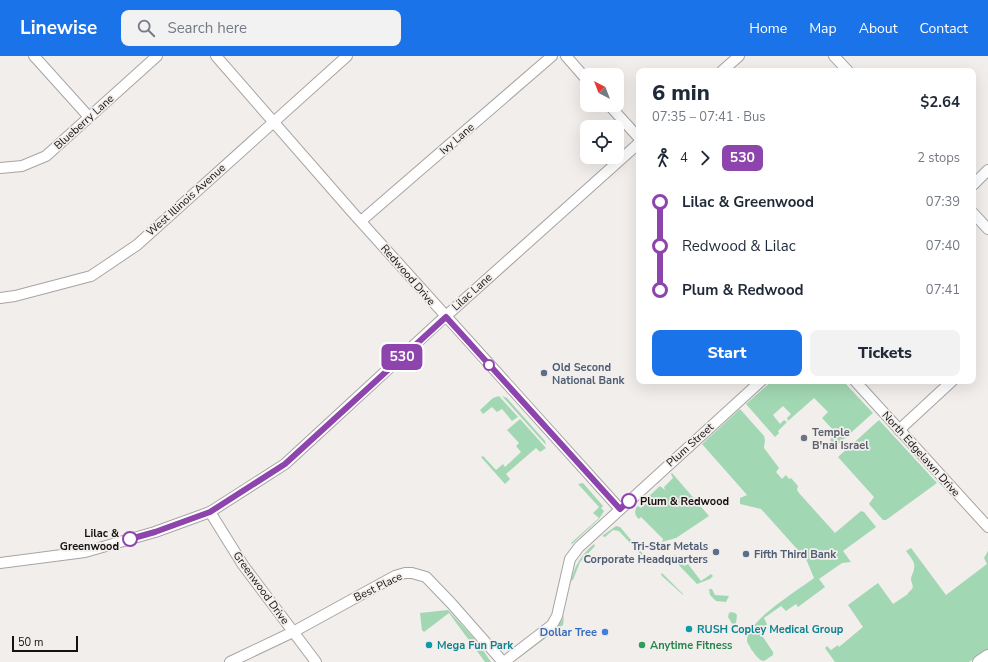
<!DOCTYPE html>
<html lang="en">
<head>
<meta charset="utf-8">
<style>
  body { margin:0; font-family:"Nunito Sans",sans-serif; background:#f2f2f3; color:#1f2937; height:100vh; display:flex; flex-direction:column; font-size:15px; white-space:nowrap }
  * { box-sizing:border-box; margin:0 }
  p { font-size:13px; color:#747a83 }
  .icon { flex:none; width:22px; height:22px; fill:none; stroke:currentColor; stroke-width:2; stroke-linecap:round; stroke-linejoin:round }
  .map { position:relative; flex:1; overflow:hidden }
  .sheet { position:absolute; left:636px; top:12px; width:340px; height:316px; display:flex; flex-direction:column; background:#fff; border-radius:8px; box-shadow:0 4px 16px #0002 }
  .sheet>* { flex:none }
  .badge { padding:0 8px; border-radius:6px; font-size:14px; line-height:26px }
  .needle { width:26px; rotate:318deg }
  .tools { position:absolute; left:580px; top:12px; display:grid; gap:8px }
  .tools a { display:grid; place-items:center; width:44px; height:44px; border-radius:8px; background:#fff; box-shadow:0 4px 16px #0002; font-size:20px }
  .scale { position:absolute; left:12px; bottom:10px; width:66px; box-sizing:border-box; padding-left:4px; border:2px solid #141312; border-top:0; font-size:11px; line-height:14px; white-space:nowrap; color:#141312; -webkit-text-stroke:3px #f2eeec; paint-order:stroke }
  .map>.badge { position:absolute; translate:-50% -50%; box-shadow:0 0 0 2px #fff }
  .legs { display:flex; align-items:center; gap:6px; height:44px; padding:0 16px; font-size:13px }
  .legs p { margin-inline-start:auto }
  .headline { display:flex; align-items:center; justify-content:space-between; height:68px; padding:0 16px }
  h1 { font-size:22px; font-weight:800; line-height:30px }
  .button { display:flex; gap:8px; margin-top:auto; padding:8px 16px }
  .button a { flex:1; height:46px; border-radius:8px; background:#1a73e8; color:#fff; font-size:16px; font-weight:800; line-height:46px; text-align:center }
  .button a+a { background:#f2f2f3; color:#1f2937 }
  ul { padding:0 16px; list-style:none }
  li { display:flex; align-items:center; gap:14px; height:44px; font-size:15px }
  li i { display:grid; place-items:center; width:6px; height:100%; margin:0 5px; background:currentColor }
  li i::after { content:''; width:10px; height:10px; margin:-5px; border:3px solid; border-radius:50%; background:#fff }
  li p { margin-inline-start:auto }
  li:first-child i { background:linear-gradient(#0000 50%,currentColor 0) }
  li:last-child i { background:linear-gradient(currentColor 50%,#0000 0) }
  header { display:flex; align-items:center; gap:24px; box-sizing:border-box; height:56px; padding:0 20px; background:#1a73e8; color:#fff }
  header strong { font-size:19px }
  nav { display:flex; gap:22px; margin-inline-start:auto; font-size:14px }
  .search { width:280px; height:36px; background:#f2f2f3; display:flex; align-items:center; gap:10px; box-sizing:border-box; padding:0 14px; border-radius:8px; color:#747a83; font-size:15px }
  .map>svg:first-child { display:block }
</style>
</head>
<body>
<header>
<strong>Linewise</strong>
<div class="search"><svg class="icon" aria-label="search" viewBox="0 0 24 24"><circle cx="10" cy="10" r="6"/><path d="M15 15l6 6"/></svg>Search here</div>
<nav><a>Home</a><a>Map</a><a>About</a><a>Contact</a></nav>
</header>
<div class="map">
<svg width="988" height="606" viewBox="0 0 988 606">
  <rect width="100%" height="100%" fill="#f2eeec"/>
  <!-- green -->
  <g fill="#a2d7b3">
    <polygon points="772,325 843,325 873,357 836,390 830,384 836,377 822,362 828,356 814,342 788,365 787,362 791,358 783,350 773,359 780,368 784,364 787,366 778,375 779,377 775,381 746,348"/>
    <polygon points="499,340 518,361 512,365 502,353 497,356 492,351 483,358 480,354 493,342"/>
    <polygon points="502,340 507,342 545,385 546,389"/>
    <path d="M 740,353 L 764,380 L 765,384 L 764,392 L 779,412 L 776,416 L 782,423 L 786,419 L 789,423 L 791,422 L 798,430 L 797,434 L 799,437 L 835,477 L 861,455 L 864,456 L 876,471 L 843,495 L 851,506 L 842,507 L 819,523 L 825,531 L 798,551 L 796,548 L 786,555 L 781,550 L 764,562 L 767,568 L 763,577 L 763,581 L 773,596 L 773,599 L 764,605 C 758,604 755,598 751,593 C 750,590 747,587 747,585 C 746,565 800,533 814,522 L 806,503 L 761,453 L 740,448 L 740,442 L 747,439 L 702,388 Z"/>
    <polygon points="520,363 546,392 540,396 536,392 506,418 510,423 505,428 481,401 483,400 496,414 503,408 505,411 521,396 516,390 519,387 507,374"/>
    <polygon points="879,364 937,427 886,464 883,464 869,448 874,441 838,401"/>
    <path d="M 672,417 L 709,460 L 676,482 L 662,486 L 663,483 L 641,461 L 639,463 C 634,460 634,453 638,450 L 641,452 L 651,443 L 652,444 L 649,440 L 660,430 L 665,434 L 664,431 L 673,422 L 671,418 Z"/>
    <polygon points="583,427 603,450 601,452 604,455 599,463 572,488 571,487 599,462 593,457 599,451 578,428"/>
    <polygon points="616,470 620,471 648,504 645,503 619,475 613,474 605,481 602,480"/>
    <path d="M 594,488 L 595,490 L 580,506 L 573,524 L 571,525 C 575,509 581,499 594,488 Z"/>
    <path d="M 911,492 L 946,539 L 987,508 L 984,502 L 988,495 L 988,593 L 969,606 L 835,606 L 825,592 L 827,590 L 831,594 L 838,589 L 839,591 L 863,571 L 848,549 L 878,527 L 893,548 L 908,538 L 908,537 C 916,530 912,531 911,523 C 911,519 914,516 914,513 C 916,506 910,501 906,495 Z"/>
    <polygon points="675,499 680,501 684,510 688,508 701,525 711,518 713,520 710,523 697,528 673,503 673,500"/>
    <polygon points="662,517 683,538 683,539 662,520 661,518"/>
    <polygon points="709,533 712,533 715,539 729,540 726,546 716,545 710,539"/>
    <polygon points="448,554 478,587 491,606 485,606 449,557 424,576 422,574 420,557"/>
    <polygon points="731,556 735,557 737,559 736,567 733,569 728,561 729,557"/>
    <path d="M 564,560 L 563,569 L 519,602 L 521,599 C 535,588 556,577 564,560 Z"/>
  </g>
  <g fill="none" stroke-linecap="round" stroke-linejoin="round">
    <defs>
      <g id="minor">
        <polyline points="34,0 89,61"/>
        <polyline points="216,0 353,157 620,453"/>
        <polyline points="566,0 587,24"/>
        <polyline points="834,0 848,15"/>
        <polyline points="722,15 739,0"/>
        <polyline points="609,49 639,82"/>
        <polyline points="0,112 22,110 46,100 157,0"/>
        <polyline points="973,129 988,114"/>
        <polyline points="973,157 988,173"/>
        <polyline points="361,165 552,0"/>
        <polyline points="0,242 15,240 91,220 137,189 347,0"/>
        <polyline points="855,325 988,471"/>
        <polyline points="899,374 952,325"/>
        <polyline points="210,456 243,509 316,606"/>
        <polyline points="0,507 85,496 155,476 210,456 285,408 437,268 639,87"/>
        <polyline points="230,606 293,576 395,520 405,517 412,517 426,521 451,547 503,606"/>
        <polyline points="504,606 552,569 557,560 570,503 579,491 761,325"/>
      </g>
      <polyline id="major" points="979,606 988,600"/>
    </defs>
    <!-- minor casing -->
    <use href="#minor" stroke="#a8a4a3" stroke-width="12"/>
    <!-- major casing -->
    <use href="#major" stroke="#a8a4a3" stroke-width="14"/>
    <!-- minor -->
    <use href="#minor" stroke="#fff" stroke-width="10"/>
    <!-- major -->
    <use href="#major" stroke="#fff" stroke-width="12"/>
  </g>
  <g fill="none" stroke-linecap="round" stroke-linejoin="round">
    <defs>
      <polyline id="line-1" points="130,483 155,476 210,456 285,408 446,261 620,453 629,445"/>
    </defs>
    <!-- line-1 casing -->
    <use href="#line-1" stroke="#fff" stroke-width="9"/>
    <!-- line-1 -->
    <use href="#line-1" stroke="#8e44ad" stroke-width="6"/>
  </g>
  <!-- markers -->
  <g fill="#fff" stroke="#8e44ad" stroke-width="2">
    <circle cx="489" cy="309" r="5"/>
    <circle cx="629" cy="445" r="7"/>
    <circle cx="130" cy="483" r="7"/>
  </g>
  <g fill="#5c6f8a" stroke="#f2eeec" stroke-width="1.5">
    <circle cx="544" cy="317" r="4"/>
    <circle cx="716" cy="496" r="4"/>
    <circle cx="746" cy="498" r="4"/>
  </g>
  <circle fill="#6b7280" stroke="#f2eeec" stroke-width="1.5" cx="804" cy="382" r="4"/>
  <g fill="#0f9aa8" stroke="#f2eeec" stroke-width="1.5">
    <circle cx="689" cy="573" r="4"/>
    <circle cx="429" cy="589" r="4"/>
  </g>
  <circle fill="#3f7fe0" stroke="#f2eeec" stroke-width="1.5" cx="605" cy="576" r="4"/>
  <circle fill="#2e9e5b" stroke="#f2eeec" stroke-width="1.5" cx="642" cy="589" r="4"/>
  <g text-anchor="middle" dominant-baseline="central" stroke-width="3.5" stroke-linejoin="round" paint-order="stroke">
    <!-- street labels -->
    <g font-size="11" fill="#141312" stroke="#f2eeec">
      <text transform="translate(84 66) rotate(-42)">Blueberry Lane</text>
      <text transform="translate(457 83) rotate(-41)">Ivy Lane</text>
      <text transform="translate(186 144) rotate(-42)">West Illinois Avenue</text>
      <text transform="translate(408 219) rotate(49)">Redwood Drive</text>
      <text transform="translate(472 236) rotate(-42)">Lilac Lane</text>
      <text transform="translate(690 389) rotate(-42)">Plum Street</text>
      <text transform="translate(921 398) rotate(48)">North Edgelawn Drive</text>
      <text transform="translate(378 531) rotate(-26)">Best Place</text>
      <text transform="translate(261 532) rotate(54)">Greenwood Drive</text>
    </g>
    <!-- service labels -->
    <g font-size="11" font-weight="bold" fill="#4e5e75" stroke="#f2eeec" text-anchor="start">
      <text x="552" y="311">Old Second<tspan x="552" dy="13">National Bank</tspan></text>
      <text x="708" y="490" text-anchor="end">Tri-Star Metals<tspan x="708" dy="13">Corporate Headquarters</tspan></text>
      <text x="754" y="498">Fifth Third Bank</text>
    </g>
    <!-- worship labels -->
    <g font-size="11" font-weight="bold" fill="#5b616d" stroke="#f2eeec" text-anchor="start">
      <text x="812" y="376">Temple<tspan x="812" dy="13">B'nai Israel</tspan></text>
    </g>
    <!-- stop labels -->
    <g font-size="11" font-weight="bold" fill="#141312" stroke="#f2eeec" text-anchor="start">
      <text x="640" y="445">Plum &amp; Redwood</text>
      <text x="119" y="477" text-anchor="end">Lilac &amp;<tspan x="119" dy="13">Greenwood</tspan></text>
    </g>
    <!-- culture labels -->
    <g font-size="11" font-weight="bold" fill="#0d838f" stroke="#f2eeec" text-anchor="start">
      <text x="697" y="573">RUSH Copley Medical Group</text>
      <text x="437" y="589">Mega Fun Park</text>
    </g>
    <!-- shop labels -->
    <g font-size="11" font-weight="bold" fill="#366cbe" stroke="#f2eeec" text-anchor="end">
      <text x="597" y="576">Dollar Tree</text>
    </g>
    <!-- leisure labels -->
    <g font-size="11" font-weight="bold" fill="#27864d" stroke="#f2eeec" text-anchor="start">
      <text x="650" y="589">Anytime Fitness</text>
    </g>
  </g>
</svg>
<div class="tools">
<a><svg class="needle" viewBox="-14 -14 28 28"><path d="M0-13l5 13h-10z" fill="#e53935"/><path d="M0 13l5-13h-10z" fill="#747a83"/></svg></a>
<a><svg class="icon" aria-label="locate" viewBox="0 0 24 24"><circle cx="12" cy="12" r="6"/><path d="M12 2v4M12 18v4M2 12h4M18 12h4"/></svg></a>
</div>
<div class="scale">50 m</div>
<b class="badge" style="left:402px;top:301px;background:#8e44ad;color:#fff">530</b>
<section class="sheet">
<div class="headline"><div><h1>6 min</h1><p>07:35 – 07:41 · Bus</p></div><b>$2.64</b></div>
<div class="legs"><svg class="icon" aria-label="walk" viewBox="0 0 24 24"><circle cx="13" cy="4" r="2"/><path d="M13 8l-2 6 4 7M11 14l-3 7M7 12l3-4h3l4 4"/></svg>4<svg class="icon" aria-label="forward" viewBox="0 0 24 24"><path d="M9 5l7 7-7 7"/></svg><b class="badge" style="background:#8e44ad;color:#fff">530</b><p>2 stops</p></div>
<ul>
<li><i style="color:#8e44ad"></i><b>Lilac &amp; Greenwood</b><p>07:39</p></li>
<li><i style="color:#8e44ad"></i><span>Redwood &amp; Lilac</span><p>07:40</p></li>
<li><i style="color:#8e44ad"></i><b>Plum &amp; Redwood</b><p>07:41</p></li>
</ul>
<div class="button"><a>Start</a><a>Tickets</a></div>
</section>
</div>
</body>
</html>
